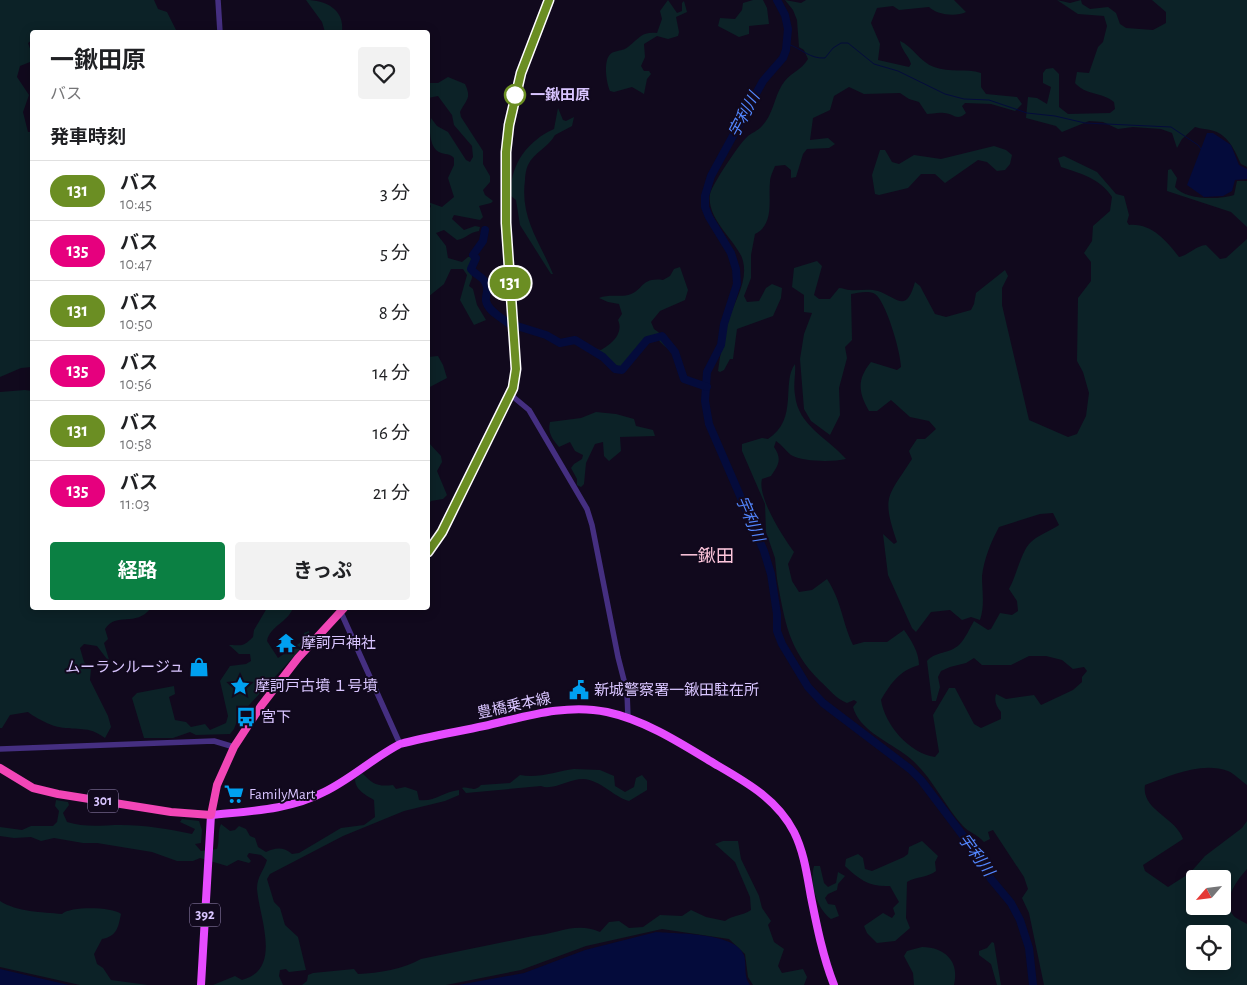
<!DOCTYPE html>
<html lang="ja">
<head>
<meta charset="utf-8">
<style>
  body { margin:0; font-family:"Alegreya Sans","Noto Sans JP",sans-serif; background:#f2f2f2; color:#202124; height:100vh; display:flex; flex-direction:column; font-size:19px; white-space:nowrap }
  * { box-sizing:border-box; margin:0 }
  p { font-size:16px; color:#757577 }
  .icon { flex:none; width:28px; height:28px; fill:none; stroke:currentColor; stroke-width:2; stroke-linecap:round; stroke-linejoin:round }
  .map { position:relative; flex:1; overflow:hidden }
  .details { position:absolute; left:30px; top:30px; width:400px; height:580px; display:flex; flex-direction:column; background:#fff; border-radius:5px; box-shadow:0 2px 12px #0003 }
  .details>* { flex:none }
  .badge { padding:0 10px; border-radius:16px; font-size:18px; line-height:32px }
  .needle { width:32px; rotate:242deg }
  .controls { position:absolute; left:1186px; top:870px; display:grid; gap:10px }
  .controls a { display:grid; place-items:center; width:45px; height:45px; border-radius:5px; background:#fff; box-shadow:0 2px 12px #0003; font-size:25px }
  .map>.badge { position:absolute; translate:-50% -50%; box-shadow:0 0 0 2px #fff }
  h2 { padding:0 20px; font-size:19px; line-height:45px }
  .round { display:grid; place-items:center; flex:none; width:52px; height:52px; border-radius:5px; background:#f2f2f2 }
  .summary { display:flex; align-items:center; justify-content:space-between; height:85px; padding:0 20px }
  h1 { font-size:24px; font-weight:700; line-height:38px }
  .button { display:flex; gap:10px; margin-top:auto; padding:10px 20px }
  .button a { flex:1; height:58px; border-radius:5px; background:#0b8043; color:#fff; font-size:20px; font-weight:700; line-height:58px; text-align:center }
  .button a+a { background:#f2f2f2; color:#202124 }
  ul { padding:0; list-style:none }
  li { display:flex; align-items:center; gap:15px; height:60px; padding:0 20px; border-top:1px solid #e0e0e0 }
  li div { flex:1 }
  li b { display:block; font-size:19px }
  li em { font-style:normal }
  li .badge { min-width:55px; font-weight:700; text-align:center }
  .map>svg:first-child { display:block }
</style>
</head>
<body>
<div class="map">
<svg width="1247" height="985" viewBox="0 0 1247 985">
  <rect width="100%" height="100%" fill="#11091d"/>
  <!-- green -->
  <g fill="#0c2227" fill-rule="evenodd">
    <polygon points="0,0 154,0 158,9 167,12 177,32 32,32 32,40 28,43 32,54 30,62 20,66 17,77 29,95 23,112 28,132 32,132 32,367 21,368 0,377"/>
    <path d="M 306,0 C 325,0 345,9 342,32 L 325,32 L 322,22 Z"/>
    <path d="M 668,0 L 677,13 L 682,11 L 682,3 L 684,1 L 687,12 L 676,17 L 679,32 L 678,36 L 668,39 L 657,36 L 644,44 L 645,57 L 641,66 L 644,71 L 649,71 L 651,74 L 647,79 L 644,94 L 632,87 L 614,92 L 610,91 C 606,82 602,55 614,52 C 619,50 623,51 628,47 C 641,37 641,32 657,33 L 662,19 L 660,11 Z"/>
    <polygon points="753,0 763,0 767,8 769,24 749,26 749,34 739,37 718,26 720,18 735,19 742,10 743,3"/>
    <path d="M 785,0 L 801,3 L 806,0 L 954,0 L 966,12 C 956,17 937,15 929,7 L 899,10 L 893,6 L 877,8 L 871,23 L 880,44 L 878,60 L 909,67 L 911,64 C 909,56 901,50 900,41 C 912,46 920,62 934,67 C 950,73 966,68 981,73 L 981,87 L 986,94 L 1017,97 L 1022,104 L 1015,111 L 991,104 L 965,103 L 962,106 L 966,113 C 956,122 954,113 944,113 C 938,112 932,114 927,114 L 919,102 L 909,99 L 900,93 L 864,94 L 849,87 L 834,96 L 830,110 L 813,118 L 810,140 L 828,138 L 835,144 L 829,148 L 807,149 L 803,154 L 796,177 L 791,178 L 791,170 L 785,165 L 775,166 C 773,171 770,177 770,182 C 768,199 775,224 755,234 L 751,255 L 751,278 L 744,296 L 747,302 L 759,301 L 766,288 L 772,284 L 782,288 L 781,298 L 773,316 L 737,329 L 733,359 L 730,359 L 724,370 L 720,372 L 718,371 C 720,354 724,336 729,319 C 735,300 748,282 743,261 C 739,243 706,220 710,194 C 712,185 739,144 747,137 C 751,133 758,131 762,126 C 773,115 774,98 782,85 C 788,74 802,70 808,59 L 804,50 L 799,47 L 797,20 L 793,10 Z"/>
    <path d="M 1057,0 L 1070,3 L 1081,0 L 1082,4 L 1090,9 L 1108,7 L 1116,13 L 1120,24 L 1126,28 L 1153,30 L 1166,23 L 1166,12 L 1152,0 L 1247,0 L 1247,167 L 1241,164 C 1235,151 1229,136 1214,131 C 1208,129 1201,129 1195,127 L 1182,139 L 1177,148 L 1172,133 L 1161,129 L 1133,127 L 1118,129 L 1103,122 L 1089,121 L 1062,132 L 1056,126 L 1026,118 L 1028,97 L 1037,98 L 1047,104 L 1051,87 L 1043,83 L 1043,73 L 1046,69 L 1053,68 L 1059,74 L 1059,107 L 1068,114 L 1110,113 L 1115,109 L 1114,102 C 1102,92 1085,95 1075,83 L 1077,72 L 1089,73 L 1098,47 L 1103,42 L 1107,26 L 1104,16 L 1078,14 Z"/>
    <path d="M 448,77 L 465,84 C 472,99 466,99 460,112 L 461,117 L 483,151 L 483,164 L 490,176 L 490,182 L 483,190 L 485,195 L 493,201 L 491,203 L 479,206 L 483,217 L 480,220 L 454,215 L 452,219 L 464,230 L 475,226 L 480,227 L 479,231 C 469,232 466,239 457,240 L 444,230 L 436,233 L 446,246 L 448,258 L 462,262 L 468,257 L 471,257 L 472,278 L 469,286 L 473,289 L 477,305 L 486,320 L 474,325 L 460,300 L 467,275 L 463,269 L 451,269 L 444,284 L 428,297 L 428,212 L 431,206 L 428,202 L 442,207 L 454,197 L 448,178 L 454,165 L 454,158 C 450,153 445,155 439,152 C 429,147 429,128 431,118 L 437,126 L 448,132 L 466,160 L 470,162 L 473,157 L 472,146 L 454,125 L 452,115 L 438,96 L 428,98 L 428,83 L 438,83 Z"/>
    <path d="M 558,108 L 563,120 L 566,121 L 574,117 L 572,126 L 555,135 C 548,148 534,152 528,165 C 526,169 525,176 525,180 C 520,218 539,240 553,274 L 551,274 L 520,225 L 516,200 L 511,196 C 509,166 527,141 554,129 Z"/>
    <polygon points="994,146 1006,150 1012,155 1010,164 1005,170 997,171 987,162 978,160 945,183 935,174 921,174 908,188 879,195 875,194 872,175 880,150 885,150 892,162 899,164 914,155 941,159"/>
    <path d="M 1064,156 L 1097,172 L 1116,194 L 1124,196 L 1129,215 L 1127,222 L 1129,225 C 1151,223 1166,240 1179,257 C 1189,255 1195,246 1206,245 L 1220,259 L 1226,258 L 1247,239 L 1247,785 C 1241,781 1235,774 1228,771 C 1201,761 1170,776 1145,785 C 1141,810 1176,817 1183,839 L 1143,865 L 1145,871 L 1168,887 L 1190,873 L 1205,856 L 1242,828 L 1247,821 L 1247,869 C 1238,879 1221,901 1233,915 C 1236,919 1243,921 1247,924 L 1247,985 L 1044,985 L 1029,913 L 1022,898 L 1028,889 L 1024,877 L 993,830 L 988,832 L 990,839 L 984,842 C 977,834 968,832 963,826 C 941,802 930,771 903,753 C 885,740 859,729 853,707 L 857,702 L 854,700 L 847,703 C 835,698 830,690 820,681 C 788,649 785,622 777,579 L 775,558 L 766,532 L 765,504 L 742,451 L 742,444 L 762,438 L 768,439 C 799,419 781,383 795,364 C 796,374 793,384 795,395 C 798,426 828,438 846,459 C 833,462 803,462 791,455 C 786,451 782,445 776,441 L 774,447 C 782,459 779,464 771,476 L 762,479 C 757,497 783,537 794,552 L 788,564 L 792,581 L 799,592 L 812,590 L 827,579 C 842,602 842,622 853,645 L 864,642 L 887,642 L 904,630 C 911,640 919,652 919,665 C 899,671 891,683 881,700 C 885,725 909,753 935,757 L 939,752 L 933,715 L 949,688 L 955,688 L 974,724 L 981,728 L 1001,719 L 1001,712 C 996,706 994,701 996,694 L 1006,699 L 1034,695 L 1041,705 L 1073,690 L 1082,682 L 1082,677 L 1087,671 L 1084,667 L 1073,669 L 1062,660 L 1046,656 L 1029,656 L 1011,665 L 982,665 L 974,658 L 966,663 L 950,667 L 941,671 L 938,677 L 940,687 L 936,701 L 932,701 L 927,661 C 936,651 949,654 959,645 C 965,639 970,628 974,621 L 988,630 L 991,629 L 1000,613 L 1012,615 L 1018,611 L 1017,601 L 1009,589 C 1016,577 1022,549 1031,542 C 1038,535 1050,531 1059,525 L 1053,513 L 1040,514 L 999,527 C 991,542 984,559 982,576 C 982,591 985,605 980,620 L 971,617 L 962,620 L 950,610 L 931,612 L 916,632 L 912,628 L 888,575 L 883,534 L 894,544 L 897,542 C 881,495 888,497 912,459 L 909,451 L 917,439 L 925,439 L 936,429 L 929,421 L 910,417 L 891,400 L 877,411 L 869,411 C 858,392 857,379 871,362 L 897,370 L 901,367 C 901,353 886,301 875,294 C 869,290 857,293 851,294 L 852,340 L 845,347 L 847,358 L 839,388 L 840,415 L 830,435 L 811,421 L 804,409 L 800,359 L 804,334 L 812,313 L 804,312 L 804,295 L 792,287 L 794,268 L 817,261 L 822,266 L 814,295 L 819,299 L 830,299 L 839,288 C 843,288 846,290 850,290 C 859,291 868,288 878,291 C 898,298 906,314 915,282 L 920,286 L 935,314 L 946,317 L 971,310 L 974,304 L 976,293 L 1005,270 L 1008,276 L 1002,288 L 1002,305 L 1029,420 L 1068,437 L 1077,434 L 1086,416 L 1089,393 L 1083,372 L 1077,361 L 1078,298 L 1091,281 L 1091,262 L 1084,253 L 1092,241 L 1093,226 L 1110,211 L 1112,197 C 1099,178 1082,174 1061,167 L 1058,158 ZM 1195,879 L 1222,879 L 1222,906 L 1195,906 ZM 1195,934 L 1222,934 L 1222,961 L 1195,961 Z"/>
    <path d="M 1171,169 L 1177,178 L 1175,187 C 1185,200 1219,200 1234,195 L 1237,181 L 1247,181 L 1247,227 L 1231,212 L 1167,191 L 1168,170 Z"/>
    <path d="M 680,267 L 688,290 L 685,300 L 660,311 L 651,322 L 654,329 L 669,340 L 671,350 C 663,347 661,340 654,338 L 642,345 L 622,368 C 611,364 605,357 594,352 L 593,348 L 601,350 C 612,344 624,333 618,320 L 622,314 L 619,304 L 608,302 L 599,298 C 608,294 619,297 628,295 C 644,291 640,277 663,280 L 670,276 L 674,269 Z"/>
    <polygon points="438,356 443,365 447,378 428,388 428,357"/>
    <path d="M 25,390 L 32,391 L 32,608 L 151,608 C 135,628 117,611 105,629 L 108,639 L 104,643 L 110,663 L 97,646 L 84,644 L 80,648 L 84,662 L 91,669 L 90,680 L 108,716 L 111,727 L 105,738 C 87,725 79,731 59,727 C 51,726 34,717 28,712 L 10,715 L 2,728 L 0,728 L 0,392 Z"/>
    <path d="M 596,412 L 616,414 L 634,419 L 636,426 L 653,430 L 655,436 L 620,437 L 621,451 L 609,461 L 604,456 L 603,442 L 595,444 L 586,463 L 584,484 L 581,487 L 577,485 L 577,479 L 571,468 L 574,464 L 582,459 L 583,455 L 575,451 L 570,442 L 559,447 C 553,440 547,432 550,422 L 581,418 Z"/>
    <polygon points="428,442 441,456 442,462 437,471 447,495 443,499 431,501 428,505"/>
    <path d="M 267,608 L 293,608 C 288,622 270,626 267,641 L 278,658 L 304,640 L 304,633 L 309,631 L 309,636 L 297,653 L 239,716 L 234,729 L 230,734 L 196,735 L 190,732 L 173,738 L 144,738 L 132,698 L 137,693 L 174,686 L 175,694 L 169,697 L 175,720 L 186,722 L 191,727 L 205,724 L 210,730 L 226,723 L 228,716 L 220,681 L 230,666 L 246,664 L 251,661 L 250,654 L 239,654 L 229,645 C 242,645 242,648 253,637 L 254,630 Z"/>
    <path d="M 574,769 L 600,770 L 614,776 L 615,786 L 625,792 L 634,787 L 636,778 L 642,775 L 647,781 L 647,790 L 629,801 C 612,796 601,780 583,779 C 569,779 553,791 541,786 L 466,793 L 462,788 C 469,786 474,793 481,785 L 510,783 L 520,775 C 538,779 557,771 574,769 Z"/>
    <path d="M 362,773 C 373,784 377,787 393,785 L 396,789 L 405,787 L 417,791 L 419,800 C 435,802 443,792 459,790 L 459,795 L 445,801 L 404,811 L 343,836 L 270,874 L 267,879 L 274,902 L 280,908 L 285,925 L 298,937 L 306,970 L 289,972 L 286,969 L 280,970 L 279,976 L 283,985 L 213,985 L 235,976 L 242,980 C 283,969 259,917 257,889 C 257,876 264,871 267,860 L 261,855 L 249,853 L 247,856 L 251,861 L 249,863 L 238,860 L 227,866 L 200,858 L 193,861 L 177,861 L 152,852 L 97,843 L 83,843 L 54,838 L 41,841 L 31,837 L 14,838 L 0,836 L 0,827 L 22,830 L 31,826 L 53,826 L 57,822 L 59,811 L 55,806 L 56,800 L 68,802 L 69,805 L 63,813 L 67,822 C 86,828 102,825 121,825 C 145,825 169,829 192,834 L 195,829 L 180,822 L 182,819 L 199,821 L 202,830 L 201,843 L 195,844 L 201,851 L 217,849 C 220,841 217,833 221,824 L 230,831 L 235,830 L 239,826 L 246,829 L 250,836 L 255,838 L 258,847 L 266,852 C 276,847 284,847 292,854 L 299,853 L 341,828 L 364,825 L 375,817 L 374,800 C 366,795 355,790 355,779 Z"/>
    <path d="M 723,841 L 738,841 L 741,859 L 759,896 L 762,908 L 771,921 L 768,925 L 774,942 L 784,949 L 778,966 L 782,973 L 803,969 L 807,977 L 804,985 L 753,985 L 748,977 L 745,954 L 729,939 L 662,929 L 586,946 L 521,970 L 446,985 L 302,985 L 307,981 L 308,975 L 313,973 L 354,969 L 358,974 C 379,973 403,969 421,959 L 533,936 C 557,934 576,921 600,932 L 609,922 L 619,921 L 629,928 L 643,927 L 660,915 L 682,916 L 691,910 L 706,917 L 725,921 C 733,915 742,916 751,910 L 750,897 L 735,862 L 715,844 Z"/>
    <path d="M 922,841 L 938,856 L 935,862 L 936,871 C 927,878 917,876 907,882 L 906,918 L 910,928 L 895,941 L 877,943 L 867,933 L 864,926 L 883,913 L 892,918 L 895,914 L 893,908 L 899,902 L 890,886 C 869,887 860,880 845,866 L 846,859 L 858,854 L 863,858 L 865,869 L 872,871 L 904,857 L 908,854 L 909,847 Z"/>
    <path d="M 814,866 L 820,866 L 824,883 L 828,887 L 836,883 L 838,872 L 845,876 L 838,884 L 837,890 L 828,894 L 825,898 L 828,904 L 835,905 L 839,916 L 831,919 C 817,909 809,883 814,866 Z"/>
    <path d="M 0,901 C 17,912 42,912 62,914 C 71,906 112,907 121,914 C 118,928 117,936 102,939 L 94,954 L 97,964 L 103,968 L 111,980 L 148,985 L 80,985 L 0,967 Z"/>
    <polygon points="992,942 994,943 1001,985 997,985 991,964 979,955 979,951 987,948"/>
    <path d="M 922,947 C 945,947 960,962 954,985 L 914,985 L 913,973 L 904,956 L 907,951 Z"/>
  </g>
  <!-- water -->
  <g fill="#040b3b">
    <polygon points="1207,133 1213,133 1231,145 1239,165 1247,169 1247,179 1235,180 1232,191 1223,196 1204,197 1187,185"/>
    <path d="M 656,932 C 677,934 735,932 744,955 C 747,965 743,976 750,985 L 458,985 L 524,973 L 585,950 Z"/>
    <polygon points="0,969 69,985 0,985"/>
  </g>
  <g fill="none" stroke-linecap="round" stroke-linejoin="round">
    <!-- stream -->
    <path stroke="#040b3b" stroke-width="1" d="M 788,44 C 802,49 810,59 825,58 L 833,48 L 841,43 L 848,43 L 874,64 L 898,71 L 945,94 L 964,99 L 989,100 L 1027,113 L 1055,116 L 1085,123 L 1171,127 L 1198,145 L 1201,149"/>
    <!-- river -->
    <g stroke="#040b3b" stroke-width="8">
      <polyline points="777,0 785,15 788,29 786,50 783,58 763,81 711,176 705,196 705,207 709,217 731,253 736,269 737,284 724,324 721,345 707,372 705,401 709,424 764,551 771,574 777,614 777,631 782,644 808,687 823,703 910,769 921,780 980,858 991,879 1011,903 1020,920 1029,948 1033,985"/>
      <path d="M 485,230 L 483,241 L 473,255 L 476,258 L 471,269 C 475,275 482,276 485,282 C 490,290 485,294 486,301 C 488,311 501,317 508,323"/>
      <polyline points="517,326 546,335 560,343 575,340 603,357 615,369 622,370 647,340 662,336 675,352 684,379 707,387"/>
    </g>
    <!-- tertiary -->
    <g stroke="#452f81" stroke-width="5.5">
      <polyline points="218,0 220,32"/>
      <polyline points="511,395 529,410 587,509 592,525 618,657 627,692 628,718"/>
      <polyline points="339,608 400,744"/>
      <polyline points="0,749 214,741 234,747"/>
    </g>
    <!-- primary -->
    <path stroke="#e64cff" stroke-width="8" d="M 201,985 L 211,815 C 249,811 290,810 324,792 C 351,779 373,758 400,744 C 427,737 456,732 484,726 C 524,717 566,703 607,712 C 645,720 682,744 715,764 C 746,782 777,799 794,832 C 804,852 807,875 811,897 C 817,927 823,957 834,985"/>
    <!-- trunk -->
    <g stroke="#f246b7" stroke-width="8">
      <polyline points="428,552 442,532 513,388 515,369 506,223 506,153 509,125 518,83 549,0"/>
      <polyline points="0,768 33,788 58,794 171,812 211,815 217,785 234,747 261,706 298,658 344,608"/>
    </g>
  </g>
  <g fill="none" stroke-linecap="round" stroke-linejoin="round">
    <defs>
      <polyline id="line" points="428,552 442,532 513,388 516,369 506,223 506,152 509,125 521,73 549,0"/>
    </defs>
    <!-- line casing -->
    <use href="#line" stroke="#fff" stroke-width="11"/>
    <!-- line -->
    <use href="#line" stroke="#6b8e23" stroke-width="8"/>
  </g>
  <!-- icons -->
  <defs>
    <symbol id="temple-bare" viewBox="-9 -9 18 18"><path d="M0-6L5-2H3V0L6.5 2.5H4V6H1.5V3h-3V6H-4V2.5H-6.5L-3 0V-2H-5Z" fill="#00a0f0" stroke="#11091d" stroke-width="2.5" paint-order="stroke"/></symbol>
    <symbol id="shop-bare" viewBox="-9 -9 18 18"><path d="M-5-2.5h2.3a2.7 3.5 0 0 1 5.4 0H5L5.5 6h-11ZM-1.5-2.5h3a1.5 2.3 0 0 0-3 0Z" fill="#00a0f0" stroke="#11091d" stroke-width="2.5" paint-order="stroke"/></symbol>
    <symbol id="sight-bare" viewBox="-9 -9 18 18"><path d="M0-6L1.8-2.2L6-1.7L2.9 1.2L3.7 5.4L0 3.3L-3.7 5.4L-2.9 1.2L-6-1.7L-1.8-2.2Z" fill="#00a0f0" stroke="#11091d" stroke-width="2.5" paint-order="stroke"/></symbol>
    <symbol id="civic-bare" viewBox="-9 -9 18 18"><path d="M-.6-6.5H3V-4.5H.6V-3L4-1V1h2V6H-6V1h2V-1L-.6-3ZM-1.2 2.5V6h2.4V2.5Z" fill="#00a0f0" stroke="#11091d" stroke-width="2.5" paint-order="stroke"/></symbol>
    <symbol id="bus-bare" viewBox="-9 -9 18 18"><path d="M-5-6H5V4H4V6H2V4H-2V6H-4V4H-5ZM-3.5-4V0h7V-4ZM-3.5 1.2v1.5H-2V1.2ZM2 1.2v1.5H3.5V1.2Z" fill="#00a0f0" stroke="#11091d" stroke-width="2.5" paint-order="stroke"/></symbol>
    <symbol id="supermarket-bare" viewBox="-9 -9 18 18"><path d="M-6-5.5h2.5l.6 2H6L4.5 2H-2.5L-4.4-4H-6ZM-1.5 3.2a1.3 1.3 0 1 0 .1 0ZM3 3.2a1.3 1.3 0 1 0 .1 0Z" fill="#00a0f0" stroke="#11091d" stroke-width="2.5" paint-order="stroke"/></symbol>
  </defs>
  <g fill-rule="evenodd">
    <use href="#temple-bare" x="272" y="629" width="28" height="28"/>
    <use href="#shop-bare" x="185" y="653" width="28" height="28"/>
    <use href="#sight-bare" x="226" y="672" width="28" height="28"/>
    <use href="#civic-bare" x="565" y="676" width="28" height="28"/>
    <use href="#bus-bare" x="232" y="703" width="28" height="28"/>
    <use href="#supermarket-bare" x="220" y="780" width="28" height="28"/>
  </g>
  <!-- markers -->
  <circle fill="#fff" stroke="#6b8e23" stroke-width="2.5" cx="515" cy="95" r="10"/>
  <g text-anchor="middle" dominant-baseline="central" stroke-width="4" stroke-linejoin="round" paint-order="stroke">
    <!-- shield labels -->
    <g fill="#11091d" stroke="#9d8dbb" stroke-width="1">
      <rect x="88" y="789.5" width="30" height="23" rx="4"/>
      <rect x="190" y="903.5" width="30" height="23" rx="4"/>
    </g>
    <g font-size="14" font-weight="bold" fill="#d9c5ff">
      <text x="103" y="801">301</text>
      <text x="205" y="915">392</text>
    </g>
    <!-- stop labels -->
    <g font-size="15" font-weight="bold" fill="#d9c5ff" stroke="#11091d" text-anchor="start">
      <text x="530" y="95">一鍬田原</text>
    </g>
    <!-- poi labels -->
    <g font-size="15" fill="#d9c5ff" stroke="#11091d" text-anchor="start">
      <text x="301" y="643">摩訶戸神社</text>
      <text x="184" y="667" text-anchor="end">ムーランルージュ</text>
      <text x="255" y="686">摩訶戸古墳 １号墳</text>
      <text x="594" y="690">新城警察署一鍬田駐在所</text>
      <text x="261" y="717">宮下</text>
      <text x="249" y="794">FamilyMart</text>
    </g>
    <!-- street labels -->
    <g font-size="15" fill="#d9c5ff" stroke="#11091d">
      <text transform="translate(514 706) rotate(-12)">豊橋乗本線</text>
    </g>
    <!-- water labels -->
    <g font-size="16" font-style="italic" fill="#5387ff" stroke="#11091d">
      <text transform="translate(744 115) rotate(-62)">宇利川</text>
      <text transform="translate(750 519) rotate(67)">宇利川</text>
      <text transform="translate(976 855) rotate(54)">宇利川</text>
    </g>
    <!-- quarter labels -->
    <g font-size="18" fill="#ffc7dd" stroke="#11091d">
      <text x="707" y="557">一鍬田</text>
    </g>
  </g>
</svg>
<div class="controls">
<a><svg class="needle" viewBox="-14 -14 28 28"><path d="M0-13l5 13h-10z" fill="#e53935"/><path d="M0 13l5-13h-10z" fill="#757577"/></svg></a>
<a><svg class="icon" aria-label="locate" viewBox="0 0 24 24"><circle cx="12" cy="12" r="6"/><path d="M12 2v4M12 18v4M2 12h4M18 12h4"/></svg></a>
</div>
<b class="badge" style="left:510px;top:283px;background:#6b8e23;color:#fff">131</b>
<section class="details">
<div class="summary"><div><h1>一鍬田原</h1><p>バス</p></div><a class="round"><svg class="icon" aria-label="heart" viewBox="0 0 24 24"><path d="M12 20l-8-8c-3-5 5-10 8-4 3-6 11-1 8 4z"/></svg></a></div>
<h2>発車時刻</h2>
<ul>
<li><span class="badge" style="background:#6b8e23;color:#fff">131</span><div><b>バス</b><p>10:45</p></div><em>3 分</em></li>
<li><span class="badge" style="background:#e6007e;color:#fff">135</span><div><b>バス</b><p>10:47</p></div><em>5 分</em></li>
<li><span class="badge" style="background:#6b8e23;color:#fff">131</span><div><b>バス</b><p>10:50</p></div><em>8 分</em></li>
<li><span class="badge" style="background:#e6007e;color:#fff">135</span><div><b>バス</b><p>10:56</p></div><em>14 分</em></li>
<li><span class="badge" style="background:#6b8e23;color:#fff">131</span><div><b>バス</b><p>10:58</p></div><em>16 分</em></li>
<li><span class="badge" style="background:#e6007e;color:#fff">135</span><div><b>バス</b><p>11:03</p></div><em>21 分</em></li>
</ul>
<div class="button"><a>経路</a><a>きっぷ</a></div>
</section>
</div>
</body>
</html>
